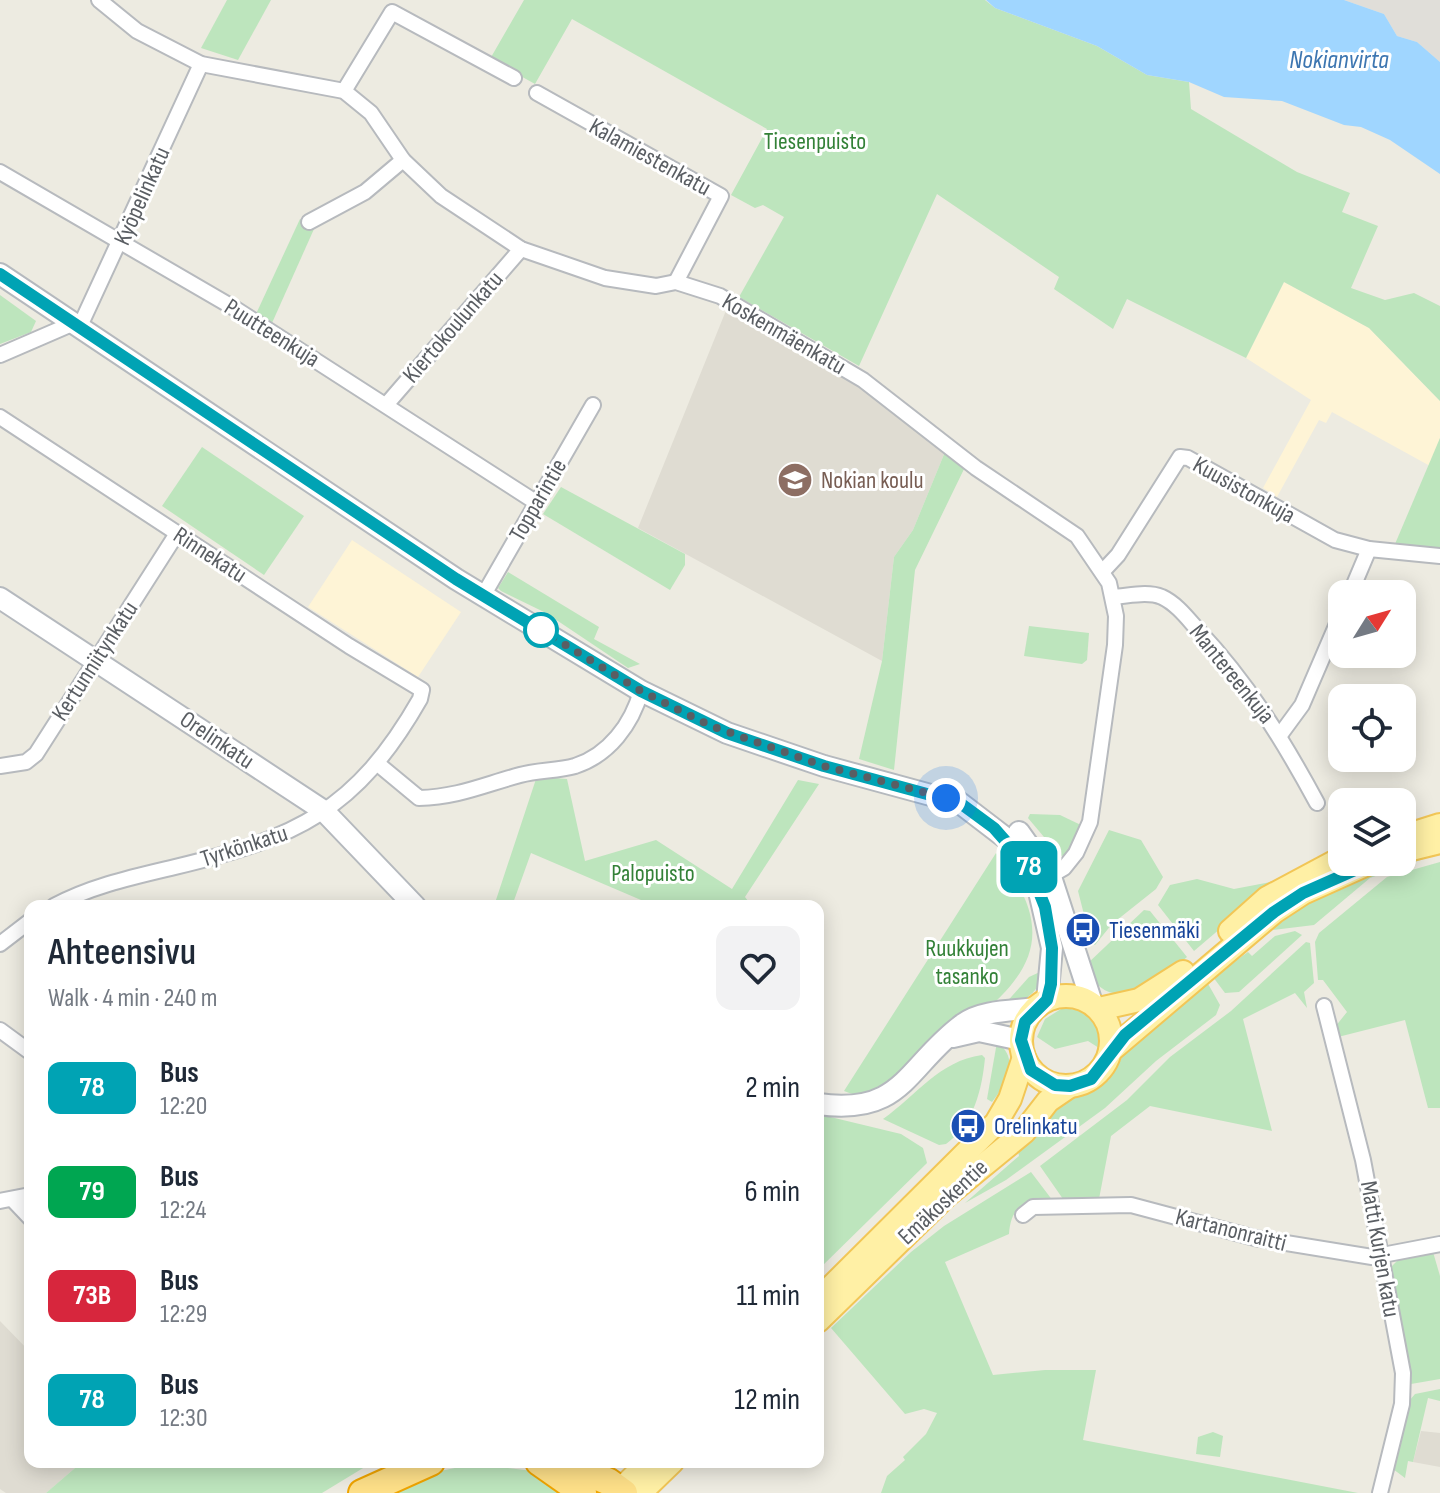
<!DOCTYPE html>
<html lang="en">
<head>
<meta charset="utf-8">
<style>
  body { margin:0; font-family:"Sofia Sans Condensed",sans-serif; background:#f2f2f3; color:#1f2937; height:100vh; display:flex; flex-direction:column; font-size:30px; white-space:nowrap }
  * { box-sizing:border-box; margin:0 }
  p { font-size:26px; color:#747a83 }
  .icon { flex:none; width:44px; height:44px; fill:none; stroke:currentColor; stroke-width:2; stroke-linecap:round; stroke-linejoin:round }
  .map { position:relative; flex:1; overflow:hidden }
  .drawer { position:absolute; left:24px; top:900px; width:800px; height:568px; display:flex; flex-direction:column; background:#fff; border-radius:16px; box-shadow:0 4px 20px #0003 }
  .drawer>* { flex:none }
  .badge { padding:0 16px; border-radius:12px; font-size:28px; line-height:52px }
  .needle { width:52px; rotate:53deg }
  .buttons { position:absolute; left:1328px; top:580px; display:grid; gap:16px }
  .buttons a { display:grid; place-items:center; width:88px; height:88px; border-radius:16px; background:#fff; box-shadow:0 4px 20px #0003; font-size:40px }
  .you { position:absolute; width:40px; height:40px; margin:-20px; border:6px solid #fff; border-radius:50%; background:#1a73e8; box-shadow:0 0 0 12px #1a73e833 }
  .map>.badge { position:absolute; translate:-50% -50%; box-shadow:0 0 0 4px #fff }
  .round { display:grid; place-items:center; flex:none; width:84px; height:84px; border-radius:16px; background:#f2f2f3 }
  .head { display:flex; align-items:center; justify-content:space-between; height:136px; padding:0 24px }
  h1 { font-size:38px; font-weight:600; line-height:60px }
  ul { padding:0; list-style:none }
  li { display:flex; align-items:center; gap:24px; height:104px; padding:0 24px }
  li div { flex:1 }
  li b { display:block; font-size:30px }
  li em { font-style:normal }
  li .badge { min-width:88px; font-weight:700; text-align:center }
  .map>svg:first-child { display:block }
</style>
</head>
<body>
<div class="map">
<svg width="1440" height="1493" viewBox="0 0 1440 1493">
  <rect width="100%" height="100%" fill="#edebe1"/>
  <!-- commercial -->
  <g fill="#fef4d6">
    <polygon points="1284,282 1369,328 1440,401 1440,438 1430,466 1332,412 1326,423 1319,420 1277,497 1263,488 1311,400 1246,358"/>
    <polygon points="352,540 461,612 418,677 308,607"/>
  </g>
  <!-- industrial -->
  <polygon fill="#e0ded9" points="1344,0 1440,0 1440,62 1417,42 1397,36 1384,14"/>
  <!-- education -->
  <g fill="#dfdcd2">
    <polygon points="727,308 860,385 945,452 913,530 894,557 882,661 638,528"/>
    <polygon points="0,1321 30,1352 30,1462 82,1462 46,1493 6,1493 0,1489"/>
    <polygon points="1421,1431 1440,1433 1440,1467 1413,1462"/>
  </g>
  <!-- green -->
  <g fill="#bde5bd">
    <polygon points="227,0 271,0 238,60 201,48"/>
    <polygon points="524,0 985,0 995,8 1097,46 1147,75 1189,82 1191,109 1297,172 1350,193 1342,212 1378,226 1351,288 1385,300 1414,293 1440,306 1440,401 1369,328 1284,282 1246,358 1127,299 1113,329 1054,289 1059,277 937,194 859,366 739,297 784,217 763,205 755,208 731,195 767,129 572,19 535,84 490,59"/>
    <polygon points="300,219 314,229 272,323 256,314"/>
    <polygon points="0,295 36,321 31,332 0,344"/>
    <polygon points="1440,438 1440,549 1395,544"/>
    <polygon points="202,447 304,516 264,575 162,506"/>
    <polygon points="945,452 965,467 915,570 894,770 859,759 882,661 894,557 913,530"/>
    <polygon points="561,487 685,554 685,565 670,590 543,514"/>
    <polygon points="508,572 599,627 594,639 640,664 628,668 546,613 501,591 498,588"/>
    <polygon points="1029,626 1089,633 1087,660 1082,664 1024,656"/>
    <polygon points="544,777 567,779 585,861 656,840 732,889 798,780 819,784 745,897 752,906 655,906 531,853 512,906 494,906 536,779"/>
    <polygon points="1030,814 1060,815 1083,826 1068,855 1060,856 1028,818"/>
    <polygon points="1109,830 1141,840 1163,877 1156,889 1112,924 1095,945 1091,942 1078,891"/>
    <path d="M 996,853 C 1066,939 1026,982 952,1037 C 922,1059 894,1081 860,1097 L 844,1091 Z"/>
    <path d="M 1440,853 L 1370,878 L 1314,925 L 1273,930 C 1294,903 1368,862 1402,862 L 1402,857 Z"/>
    <polygon points="1440,862 1440,1108 1428,1108 1405,1020 1338,1037 1335,1027 1347,1012 1323,980 1318,980 1315,942 1319,933 1387,877"/>
    <polygon points="1197,879 1234,889 1276,881 1194,951 1158,905 1170,885"/>
    <path d="M 1144,910 L 1150,911 L 1187,957 C 1157,982 1107,1021 1086,965 Z"/>
    <polygon points="1295,931 1302,935 1239,992 1225,993 1213,977 1248,952 1252,956 1275,936"/>
    <polygon points="1306,942 1310,943 1314,983 1304,992 1307,1008 1295,993 1243,1019 1272,1131 1150,1106 1111,1136 1099,1199 1063,1199 1040,1166 1127,1100 1170,1057 1231,1011"/>
    <path d="M 1042,971 C 1037,996 1028,999 1004,1005 L 1029,977 Z"/>
    <polygon points="1207,982 1220,1005 1216,1015 1156,1061 1105,1108 1006,1180 965,1203 1019,1156 1018,1151 1052,1110 1109,1080 1131,1042"/>
    <path d="M 1061,1009 C 1087,1006 1101,1023 1099,1048 L 1088,1041 L 1055,1049 L 1037,1037 L 1045,1019 Z"/>
    <path d="M 997,1042 C 1020,1059 1007,1083 992,1102 L 987,1099 Z"/>
    <path d="M 982,1055 L 985,1058 C 982,1089 974,1124 946,1144 L 939,1145 L 883,1119 C 917,1095 939,1061 982,1055 Z"/>
    <polygon points="818,1114 901,1134 923,1148 927,1163 818,1270"/>
    <path d="M 1031,1172 L 1053,1201 C 1026,1199 1011,1205 1009,1234 L 945,1262 L 993,1375 L 1045,1370 L 1096,1370 L 1083,1440 L 1358,1493 L 881,1493 L 887,1476 L 905,1460 L 903,1457 L 926,1434 L 937,1413 L 924,1409 L 905,1414 L 831,1328 L 911,1252 L 944,1226 Z"/>
    <polygon points="1433,1252 1440,1276 1440,1379 1411,1384 1389,1269 1398,1260"/>
    <polygon points="1440,1389 1440,1401 1428,1398 1413,1462 1408,1461 1405,1478 1393,1469 1409,1401 1415,1394"/>
    <polygon points="1213,1432 1223,1436 1220,1457 1196,1454 1198,1437"/>
    <polygon points="82,1462 373,1462 322,1493 46,1493"/>
    <polygon points="474,1464 533,1471 571,1493 381,1493 426,1474"/>
  </g>
  <!-- water -->
  <polygon fill="#a0d6ff" points="986,0 1344,0 1384,14 1397,36 1417,42 1440,62 1440,174 1390,140 1361,127 1344,125 1282,101 1224,97 1189,82 1147,75 1097,46 995,8"/>
  <g fill="none" stroke-linecap="round" stroke-linejoin="round">
    <defs>
      <g id="street">
        <polyline points="99,0 137,31 201,64 344,91 371,113 403,160 441,196 521,249 605,278 656,286 676,282 720,296 863,380 976,468 1077,536 1109,583 1116,616 1115,645 1090,822 1076,853 1064,868 1045,879"/>
        <polyline points="344,91 392,12 514,78"/>
        <polyline points="537,93 721,196 676,282"/>
        <polyline points="0,172 234,308 537,503"/>
        <polyline points="309,222 365,192 403,160"/>
        <polyline points="80,326 201,64"/>
        <polyline points="0,355 74,323"/>
        <polyline points="386,405 521,249"/>
        <path d="M 0,417 L 349,646 L 422,690 L 420,699 C 356,811 296,838 175,867 C 133,877 91,886 54,906"/>
        <polyline points="1104,570 1118,555 1180,457 1188,458 1335,540 1369,549 1440,556"/>
        <polyline points="1350,594 1369,549"/>
        <polyline points="483,596 593,405"/>
        <path d="M 1113,597 C 1129,596 1147,591 1162,597 C 1177,604 1188,619 1198,630 C 1247,682 1283,740 1317,803"/>
        <polyline points="1280,735 1302,705 1342,612"/>
        <path d="M 378,764 L 419,798 C 458,797 483,785 520,775 C 538,770 557,771 575,766 C 609,755 632,724 641,691"/>
        <polyline points="0,766 26,762 36,754 176,535"/>
        <polyline points="0,944 30,921"/>
        <polyline points="1324,1006 1363,1160 1403,1373 1402,1404 1380,1493"/>
        <polyline points="0,1030 30,1052"/>
        <polyline points="12,1199 30,1218"/>
        <polyline points="0,1201 30,1195"/>
        <polyline points="1023,1215 1033,1207 1131,1205 1255,1238 1372,1257 1440,1244"/>
      </g>
      <g id="secondary">
        <polyline points="0,274 456,579 641,691 727,733 824,766 960,803 1007,839 1037,883 1052,948 1047,1000"/>
        <polyline points="0,598 324,811 415,906"/>
        <polyline points="1019,832 1051,877 1092,1003"/>
        <polyline points="953,1037 979,1031 1021,1040"/>
        <path d="M 818,1104 C 904,1116 906,1066 963,1024 C 981,1010 1014,1011 1036,1008"/>
      </g>
      <g id="primary">
        <polyline points="1402,837 1440,825"/>
        <polyline points="1403,851 1440,842"/>
        <polyline points="1230,931 1267,898 1342,858"/>
        <circle cx="1066" cy="1041" r="45"/>
        <polyline points="1099,1009 1139,1000 1183,972"/>
        <polyline points="1110,1051 1274,912 1303,893 1372,862"/>
        <polyline points="818,1300 996,1123 1010,1099 1024,1057"/>
        <polyline points="818,1321 946,1196 1024,1132 1048,1101 1070,1086"/>
        <polyline points="617,1493 649,1462"/>
        <polyline points="640,1493 672,1462"/>
      </g>
      <g id="highway">
        <polyline points="539,1462 583,1493"/>
        <polyline points="564,1462 609,1482 624,1493"/>
        <polyline points="362,1493 431,1462"/>
      </g>
    </defs>
    <!-- street casing -->
    <use href="#street" stroke="#b7babe" stroke-width="18"/>
    <!-- secondary casing -->
    <use href="#secondary" stroke="#b5b9be" stroke-width="24"/>
    <!-- primary casing -->
    <use href="#primary" stroke="#f2c656" stroke-width="26"/>
    <!-- highway casing -->
    <use href="#highway" stroke="#efa400" stroke-width="30"/>
    <!-- street -->
    <use href="#street" stroke="#fff" stroke-width="14"/>
    <!-- secondary -->
    <use href="#secondary" stroke="#fff" stroke-width="20"/>
    <!-- primary -->
    <use href="#primary" stroke="#fff0a5" stroke-width="22"/>
    <!-- highway -->
    <use href="#highway" stroke="#fddf88" stroke-width="26"/>
  </g>
  <g fill="none" stroke-linecap="round" stroke-linejoin="round">
    <defs>
      <polyline id="line" points="0,274 456,579 641,691 727,733 824,766 960,803 994,828 1030,869 1045,907 1052,948 1051,984 1047,1000 1025,1022 1021,1040 1031,1070 1055,1085 1070,1086 1091,1079 1125,1035 1274,912 1303,893 1373,862"/>
    </defs>
    <!-- line casing -->
    <use href="#line" stroke="#fff" stroke-width="18"/>
    <!-- line -->
    <use href="#line" stroke="#00a3b4" stroke-width="12"/>
    <!-- walk -->
    <polyline stroke="#5a5e63" stroke-width="8" stroke-dasharray="0 14.4" points="541,630 641,691 711,726 824,766 946,798"/>
  </g>
  <!-- icons -->
  <defs>
    <symbol id="school-disc" viewBox="-11 -11 22 22"><circle r="9.5" fill="#8d6e63" stroke="#fff"/><path d="M0-5L7-2L0 1L-7-2ZM-4 1L0 2.5L4 1V4Q0 6-4 4Z" fill="#fff"/></symbol>
    <symbol id="bus-disc" viewBox="-11 -11 22 22"><circle r="9.5" fill="#1a4fb4" stroke="#fff"/><path d="M-5-6H5V4H4V6H2V4H-2V6H-4V4H-5ZM-3.5-4V0h7V-4ZM-3.5 1.2v1.5H-2V1.2ZM2 1.2v1.5H3.5V1.2Z" fill="#fff"/></symbol>
  </defs>
  <g fill-rule="evenodd">
    <use href="#school-disc" x="775" y="460" width="40" height="40"/>
    <use href="#bus-disc" x="1063" y="910" width="40" height="40"/>
    <use href="#bus-disc" x="948" y="1106" width="40" height="40"/>
  </g>
  <!-- markers -->
  <circle fill="#fff" stroke="#00a3b4" stroke-width="4" cx="541" cy="630" r="16"/>
  <g text-anchor="middle" dominant-baseline="central" stroke-width="6" stroke-linejoin="round" paint-order="stroke">
    <!-- park labels -->
    <g font-size="24" fill="#338137" stroke="#fff">
      <text x="815" y="141">Tiesenpuisto</text>
      <text x="653" y="873">Palopuisto</text>
      <text x="967" y="948">Ruukkujen<tspan x="967" dy="28">tasanko</tspan></text>
    </g>
    <!-- street labels -->
    <g font-size="24" fill="#5a5e63" stroke="#fff">
      <text transform="translate(650 157) rotate(29)">Kalamiestenkatu</text>
      <text transform="translate(142 196) rotate(-66)">Kyöpelinkatu</text>
      <text transform="translate(453 327) rotate(-49)">Kiertokoulunkatu</text>
      <text transform="translate(272 333) rotate(32)">Puutteenkuja</text>
      <text transform="translate(784 334) rotate(30)">Koskenmäenkatu</text>
      <text transform="translate(1244 490) rotate(29)">Kuusistonkuja</text>
      <text transform="translate(538 500) rotate(-60)">Topparintie</text>
      <text transform="translate(210 555) rotate(33)">Rinnekatu</text>
      <text transform="translate(95 661) rotate(-57)">Kertunniitynkatu</text>
      <text transform="translate(1232 674) rotate(51)">Mantereenkuja</text>
      <text transform="translate(217 740) rotate(34)">Orelinkatu</text>
      <text transform="translate(244 846) rotate(-18)">Tyrkönkatu</text>
      <text transform="translate(943 1202) rotate(-43)">Emäkoskentie</text>
      <text transform="translate(1231 1230) rotate(14)">Kartanonraitti</text>
      <text transform="translate(1380 1249) rotate(80)">Matti Kurjen katu</text>
    </g>
    <!-- education labels -->
    <g font-size="24" fill="#785e54" stroke="#fff" text-anchor="start">
      <text x="821" y="480">Nokian koulu</text>
    </g>
    <!-- transit labels -->
    <g font-size="24" fill="#164399" stroke="#fff" text-anchor="start">
      <text x="1109" y="930">Tiesenmäki</text>
      <text x="994" y="1126">Orelinkatu</text>
    </g>
    <!-- water labels -->
    <g font-size="26" font-style="italic" fill="#3d76b1" stroke="#fff">
      <text x="1339" y="60">Nokianvirta</text>
    </g>
  </g>
</svg>
<div class="buttons">
<a><svg class="needle" viewBox="-14 -14 28 28"><path d="M0-13l5 13h-10z" fill="#e53935"/><path d="M0 13l5-13h-10z" fill="#747a83"/></svg></a>
<a><svg class="icon" aria-label="locate" viewBox="0 0 24 24"><circle cx="12" cy="12" r="6"/><path d="M12 2v4M12 18v4M2 12h4M18 12h4"/></svg></a>
<a><svg class="icon" aria-label="layers" viewBox="0 0 24 24"><path d="M12 4l9 5-9 5-9-5zM3 14l9 5 9-5"/></svg></a>
</div>
<div class="you" style="left:946px;top:798px"></div>
<b class="badge" style="left:1029px;top:867px;background:#00a3b4;color:#fff">78</b>
<section class="drawer">
<div class="head"><div><h1>Ahteensivu</h1><p>Walk · 4 min · 240 m</p></div><a class="round"><svg class="icon" aria-label="heart" viewBox="0 0 24 24"><path d="M12 20l-8-8c-3-5 5-10 8-4 3-6 11-1 8 4z"/></svg></a></div>
<ul>
<li><span class="badge" style="background:#00a3b4;color:#fff">78</span><div><b>Bus</b><p>12:20</p></div><em>2 min</em></li>
<li><span class="badge" style="background:#00a651;color:#fff">79</span><div><b>Bus</b><p>12:24</p></div><em>6 min</em></li>
<li><span class="badge" style="background:#d7263d;color:#fff">73B</span><div><b>Bus</b><p>12:29</p></div><em>11 min</em></li>
<li><span class="badge" style="background:#00a3b4;color:#fff">78</span><div><b>Bus</b><p>12:30</p></div><em>12 min</em></li>
</ul>
</section>
</div>
</body>
</html>
